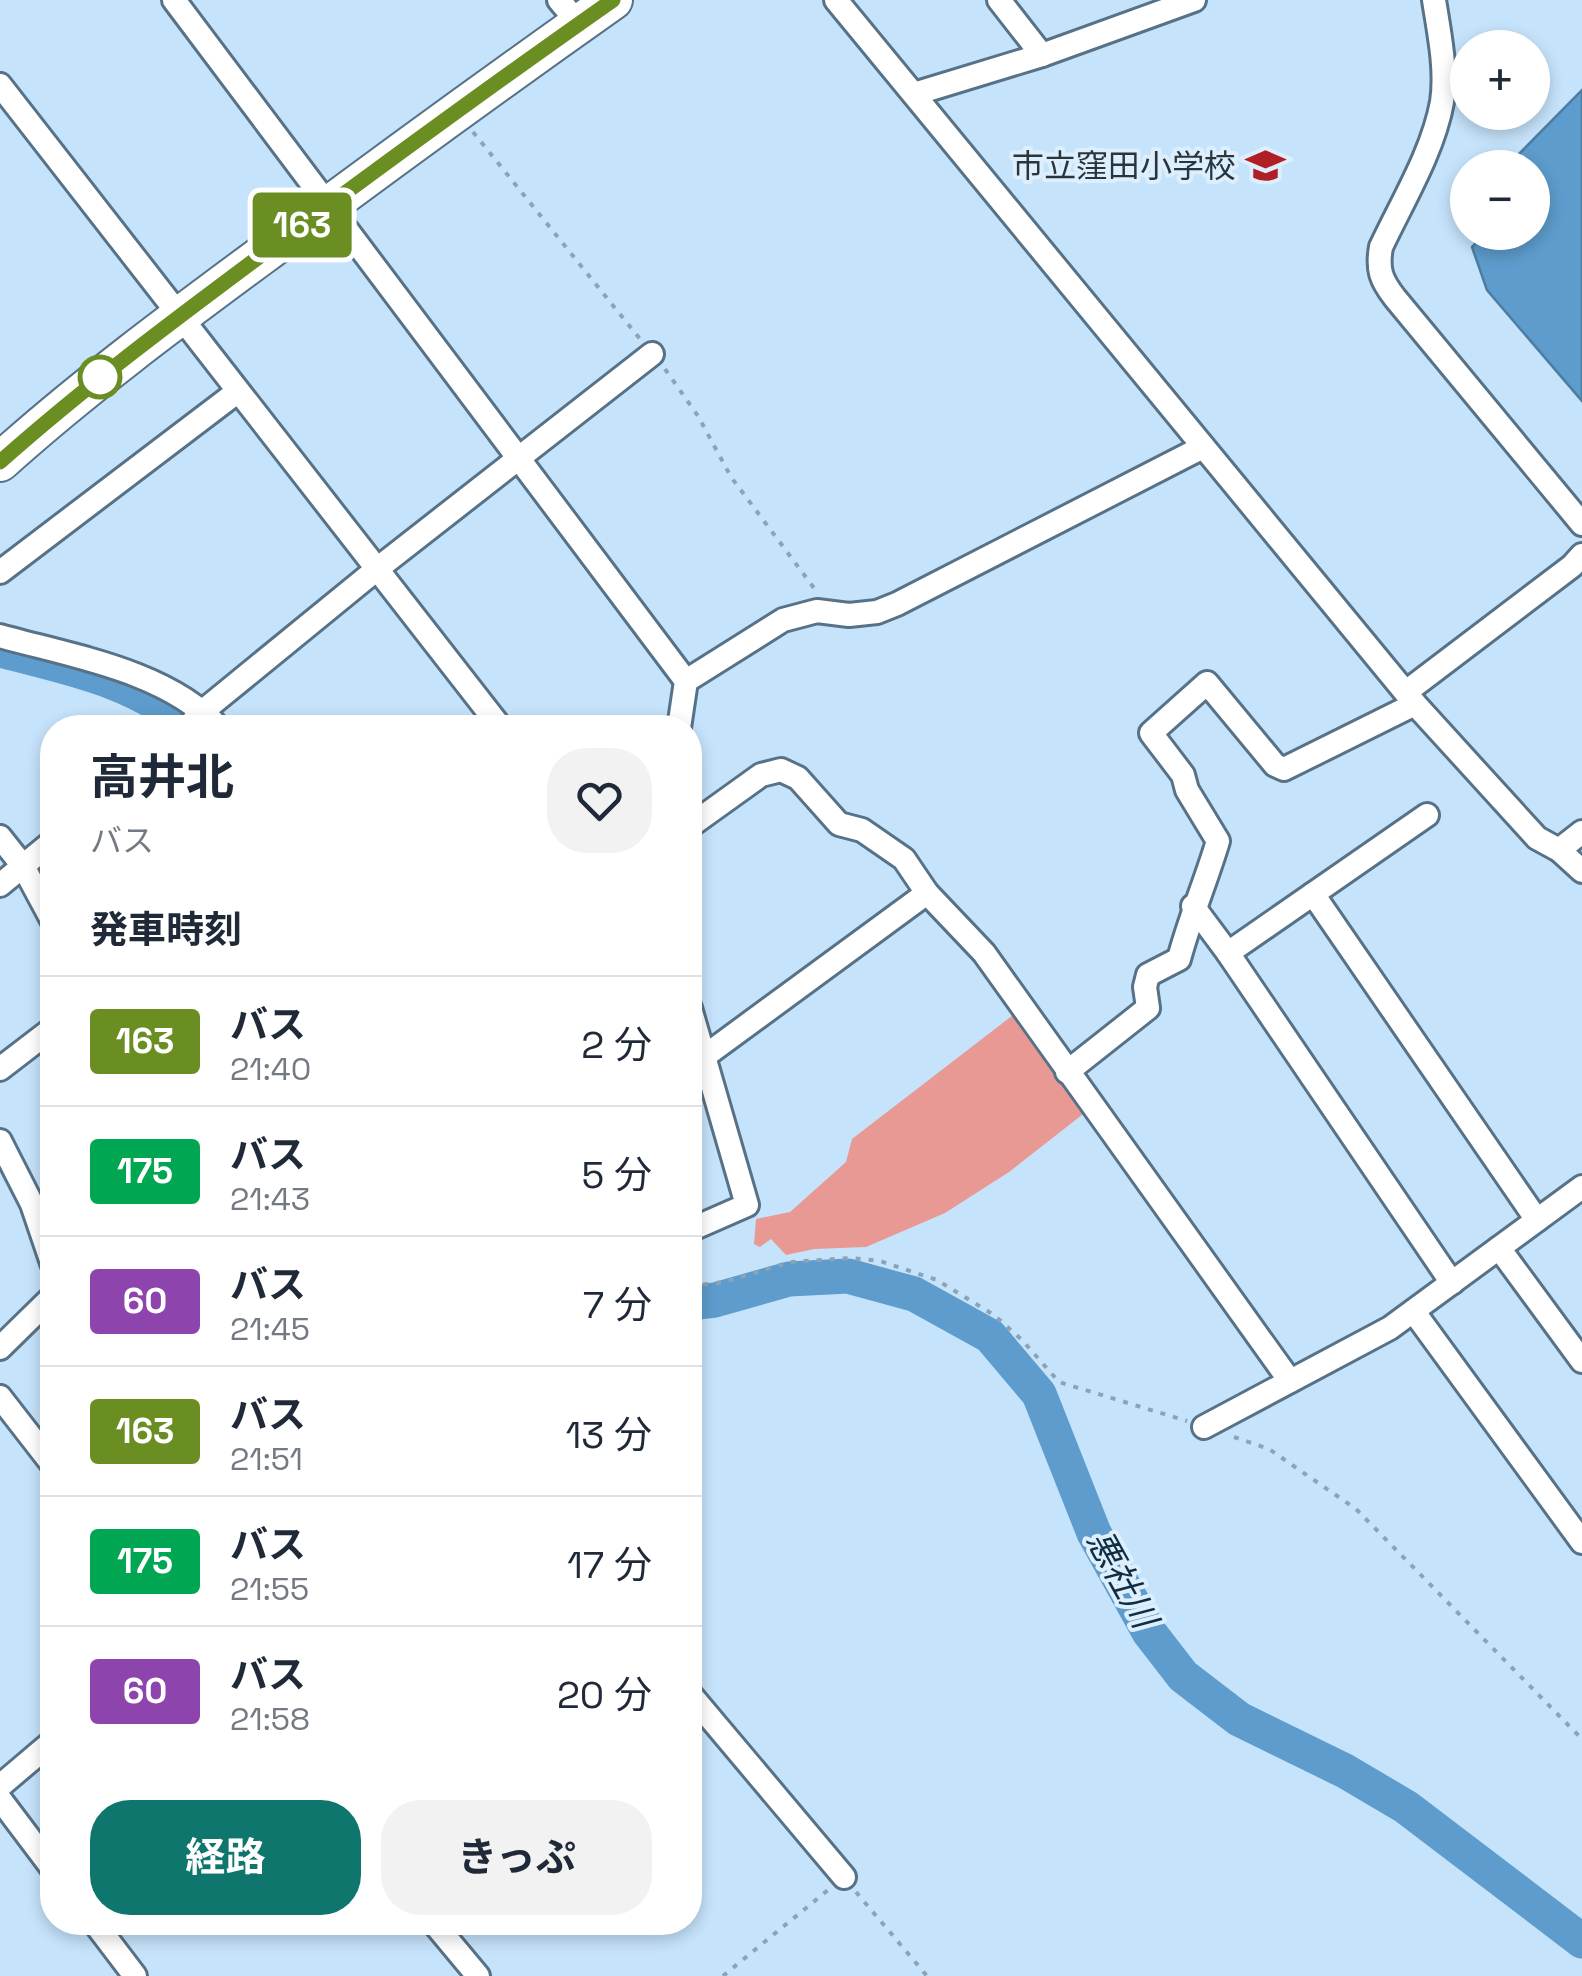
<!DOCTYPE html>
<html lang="ja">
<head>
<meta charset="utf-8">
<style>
  body { margin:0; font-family:"Space Grotesk","Noto Sans JP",sans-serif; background:#f2f2f3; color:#1f2937; height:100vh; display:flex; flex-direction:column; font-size:38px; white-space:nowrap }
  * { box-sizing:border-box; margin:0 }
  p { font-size:32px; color:#747a83 }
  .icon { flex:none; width:55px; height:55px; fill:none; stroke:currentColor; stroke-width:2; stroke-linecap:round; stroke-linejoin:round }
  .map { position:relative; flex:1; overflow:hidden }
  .side { position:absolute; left:40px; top:715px; width:662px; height:1220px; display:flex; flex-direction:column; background:#fff; border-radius:40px; box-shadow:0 5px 15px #0003 }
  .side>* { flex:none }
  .badge { padding:0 20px; border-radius:8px; font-size:35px; line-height:65px }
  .fabs { position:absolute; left:1450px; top:30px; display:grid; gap:20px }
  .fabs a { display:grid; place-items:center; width:100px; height:100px; border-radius:50%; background:#fff; box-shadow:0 5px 15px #0003; font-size:50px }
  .map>.badge { position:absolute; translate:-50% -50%; box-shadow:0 0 0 5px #fff }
  h2 { padding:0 50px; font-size:38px; line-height:90px }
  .round { display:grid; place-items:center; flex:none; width:105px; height:105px; border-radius:40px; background:#f2f2f3 }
  .summary { display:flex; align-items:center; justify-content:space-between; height:170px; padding:0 50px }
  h1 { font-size:48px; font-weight:700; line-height:75px }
  .action { display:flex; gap:20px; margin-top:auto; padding:20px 50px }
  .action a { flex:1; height:115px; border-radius:40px; background:#0f766e; color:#fff; font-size:40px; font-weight:700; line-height:115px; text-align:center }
  .action a+a { background:#f2f2f3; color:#1f2937 }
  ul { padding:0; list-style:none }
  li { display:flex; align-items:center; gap:30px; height:130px; padding:0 50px; border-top:2px solid #e0e1e3 }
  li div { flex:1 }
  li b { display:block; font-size:38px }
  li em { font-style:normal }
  li .badge { min-width:110px; font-weight:700; text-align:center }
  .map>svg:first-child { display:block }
</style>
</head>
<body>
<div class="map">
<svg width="1582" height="1976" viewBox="0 0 1582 1976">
  <rect width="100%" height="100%" fill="#c5e3fb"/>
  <!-- forest -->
  <polygon fill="#e99993" points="1017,1012 1087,1111 1009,1172 945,1213 866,1247 814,1249 786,1255 771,1239 760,1247 754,1244 756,1219 790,1212 846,1162 852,1139"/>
  <!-- water -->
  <polygon fill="#5d9ccc" stroke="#4d7da1" stroke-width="2.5" points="1582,90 1582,401 1487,290 1472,247 1485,233 1532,232 1532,168 1514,167 1518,155"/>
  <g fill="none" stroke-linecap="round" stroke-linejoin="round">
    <!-- river -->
    <g stroke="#5d9ccc" stroke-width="35">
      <path d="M 0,650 C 68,668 136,680 190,728"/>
      <polyline points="690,1303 715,1300 789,1279 848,1276 914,1294 990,1336 1039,1394 1094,1533 1149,1632 1183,1676 1239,1719 1345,1771 1406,1807 1582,1941"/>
    </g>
    <defs>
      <g id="minor">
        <polyline points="174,0 686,681"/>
        <polyline points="559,0 579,24"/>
        <polyline points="836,0 1415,704 1537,838 1559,850 1582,871"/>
        <polyline points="999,0 1042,55"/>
        <path d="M 1434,0 C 1439,32 1447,70 1442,102 C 1433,152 1402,202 1381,247 C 1377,270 1381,280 1395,298 L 1582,524"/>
        <polyline points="0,85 501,728"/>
        <polyline points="914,94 1042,55 1194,0"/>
        <polyline points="0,572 237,392"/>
        <path d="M 0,636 C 71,656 168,671 219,728"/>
        <polyline points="1406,692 1572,566 1582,555"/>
        <polyline points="188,728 197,716 377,569 652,354"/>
        <polyline points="679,728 686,681 783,620 817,611 849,615 877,612 897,604 1203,447"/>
        <polyline points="1427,815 1228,953 1452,1283"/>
        <polyline points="690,826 761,775 781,770 798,778 839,824 862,830 904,859 927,893 984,953 1290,1381"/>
        <polyline points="0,837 23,866 52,920"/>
        <polyline points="1559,850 1582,832"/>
        <polyline points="0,885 52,842"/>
        <polyline points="1313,894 1537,1220"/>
        <polyline points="1193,906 1228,953"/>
        <polyline points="690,1008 747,1205 690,1230"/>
        <polyline points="705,1056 927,893"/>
        <polyline points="0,1069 52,1029"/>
        <path d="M 1067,1072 L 1148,1008 L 1145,987 L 1148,975 L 1179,959 C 1190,918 1206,881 1218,841 L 1187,790 L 1183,775 L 1151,733 L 1207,683 L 1275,765 L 1284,769 L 1415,704"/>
        <polyline points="0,1141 32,1204 52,1263"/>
        <polyline points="1499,1248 1582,1361"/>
        <polyline points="1414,1312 1582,1542"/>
        <polyline points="0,1348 52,1297"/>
        <polyline points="0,1397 52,1464"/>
        <polyline points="1204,1427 1390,1328 1582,1187"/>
        <polyline points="690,1694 844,1877"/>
        <polyline points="0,1786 52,1742"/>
        <polyline points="0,1799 52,1868"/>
        <polyline points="94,1922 135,1976"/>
        <polyline points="433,1922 478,1976"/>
      </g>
      <path id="primary" d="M 0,462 C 89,382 185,312 281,241 C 391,159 501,79 613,0"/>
    </defs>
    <!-- minor casing -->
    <use href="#minor" stroke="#577287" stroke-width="28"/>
    <!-- primary casing -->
    <use href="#primary" stroke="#577287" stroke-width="42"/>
    <!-- path -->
    <g stroke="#8ca3b6" stroke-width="4" stroke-dasharray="5 8" stroke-linecap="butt">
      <polyline points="473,132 640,339"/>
      <polyline points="665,369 698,416 731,477 817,592"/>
      <polyline points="690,1286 725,1282 790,1262 851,1258 880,1261 937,1280 994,1315 1022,1340 1059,1382 1187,1421"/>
      <polyline points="1234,1437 1269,1449 1356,1509 1582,1739"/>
      <polyline points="856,1892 927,1976"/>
      <polyline points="723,1976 828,1890"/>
    </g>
    <!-- minor -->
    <use href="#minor" stroke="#fff" stroke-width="22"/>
    <!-- primary -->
    <use href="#primary" stroke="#fff" stroke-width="38"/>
  </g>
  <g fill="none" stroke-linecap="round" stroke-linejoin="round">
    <defs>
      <path id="line" d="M 0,462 C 91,381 189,309 287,236 C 395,156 503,77 613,0"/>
    </defs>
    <!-- line casing -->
    <use href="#line" stroke="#fff" stroke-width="22"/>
    <!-- line -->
    <use href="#line" stroke="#6b8e23" stroke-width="15"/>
  </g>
  <!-- icons -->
  <defs>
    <symbol id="school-bare" viewBox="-9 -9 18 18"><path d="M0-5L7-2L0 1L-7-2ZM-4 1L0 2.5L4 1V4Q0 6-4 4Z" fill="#b01e26" stroke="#ddeffd" stroke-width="2.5" paint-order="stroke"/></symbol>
  </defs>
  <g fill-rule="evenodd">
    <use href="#school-bare" x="1238" y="138" width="55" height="55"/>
  </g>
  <!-- markers -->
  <circle fill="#fff" stroke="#6b8e23" stroke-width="5" cx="100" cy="377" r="20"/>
  <g text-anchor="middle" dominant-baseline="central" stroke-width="8" stroke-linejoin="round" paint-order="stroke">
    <!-- poi labels -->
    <g font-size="32" fill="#29353e" stroke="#ddeffd" text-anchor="end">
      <text x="1236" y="166">市立窪田小学校</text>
    </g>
    <!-- water labels -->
    <g font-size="35" font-style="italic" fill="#112d42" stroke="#ddeffd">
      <text transform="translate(1122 1579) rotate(61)">悪社川</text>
    </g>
  </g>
</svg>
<div class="fabs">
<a>+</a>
<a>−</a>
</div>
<b class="badge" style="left:302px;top:225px;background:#6b8e23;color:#fff">163</b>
<section class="side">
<div class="summary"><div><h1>高井北</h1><p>バス</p></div><a class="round"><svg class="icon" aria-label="heart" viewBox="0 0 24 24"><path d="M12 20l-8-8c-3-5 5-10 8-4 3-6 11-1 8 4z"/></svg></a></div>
<h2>発車時刻</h2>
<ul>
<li><span class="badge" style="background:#6b8e23;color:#fff">163</span><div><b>バス</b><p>21:40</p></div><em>2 分</em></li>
<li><span class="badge" style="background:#00a651;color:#fff">175</span><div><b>バス</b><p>21:43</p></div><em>5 分</em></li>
<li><span class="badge" style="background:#8e44ad;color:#fff">60</span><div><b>バス</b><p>21:45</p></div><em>7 分</em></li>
<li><span class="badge" style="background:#6b8e23;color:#fff">163</span><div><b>バス</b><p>21:51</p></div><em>13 分</em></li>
<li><span class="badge" style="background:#00a651;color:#fff">175</span><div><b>バス</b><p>21:55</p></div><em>17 分</em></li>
<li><span class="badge" style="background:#8e44ad;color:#fff">60</span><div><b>バス</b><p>21:58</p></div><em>20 分</em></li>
</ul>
<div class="action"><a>経路</a><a>きっぷ</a></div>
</section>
</div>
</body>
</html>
